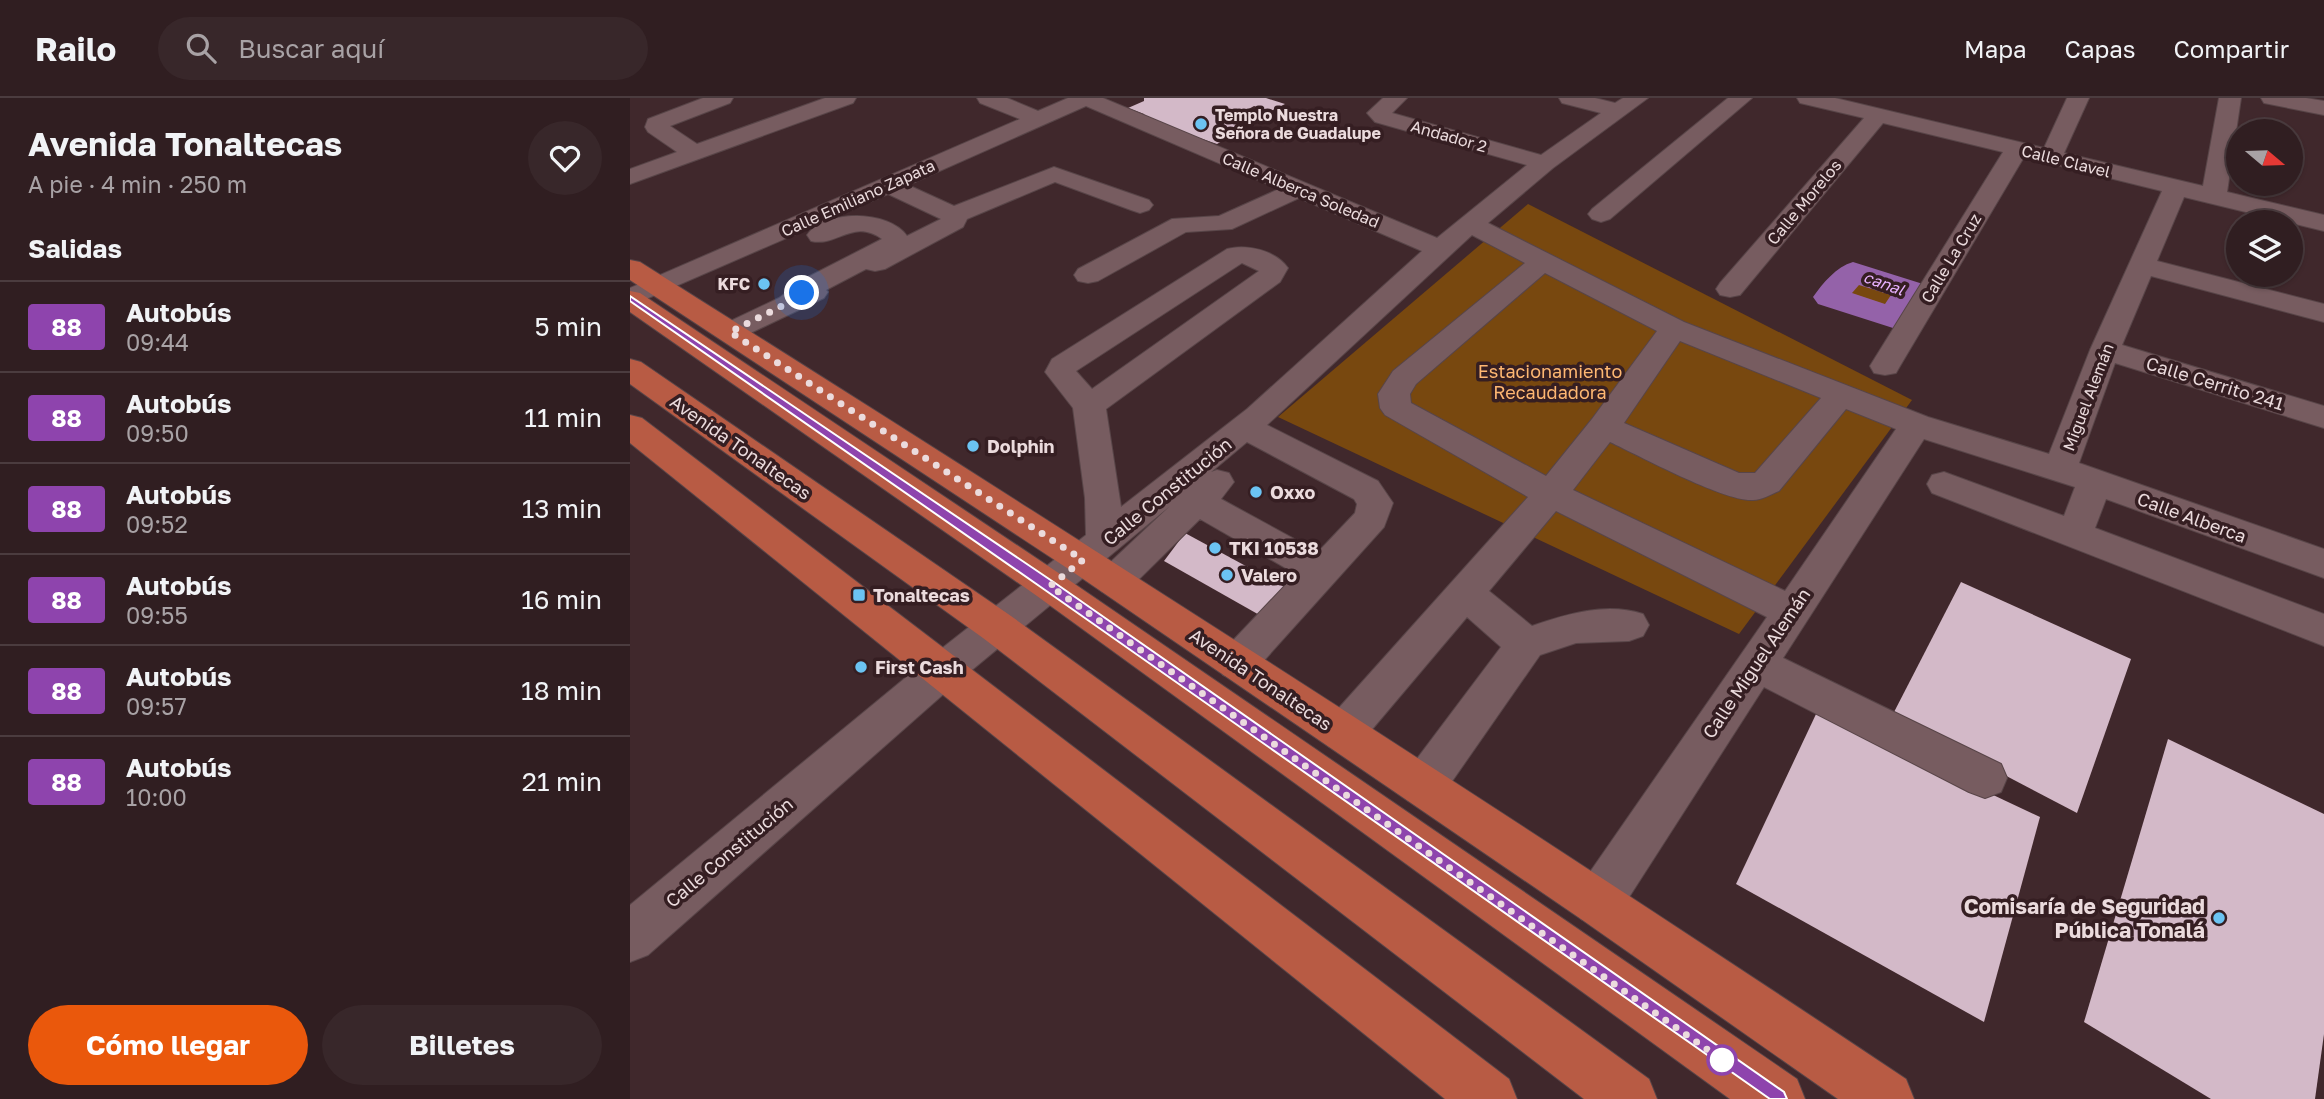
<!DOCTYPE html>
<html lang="es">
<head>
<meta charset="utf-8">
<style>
  body { margin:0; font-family:"Golos Text",sans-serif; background:#38272a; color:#f1f3f6; height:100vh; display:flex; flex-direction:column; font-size:26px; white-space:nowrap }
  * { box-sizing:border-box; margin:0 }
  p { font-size:23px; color:#a8a2a5 }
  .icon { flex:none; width:38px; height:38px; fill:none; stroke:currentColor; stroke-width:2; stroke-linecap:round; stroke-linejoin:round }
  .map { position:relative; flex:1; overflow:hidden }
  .drawer { display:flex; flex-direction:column; background:#301e21; width:630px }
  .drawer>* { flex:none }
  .badge { padding:0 14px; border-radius:5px; font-size:24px; line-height:46px }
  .needle { width:46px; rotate:109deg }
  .buttons { position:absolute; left:1596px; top:21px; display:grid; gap:14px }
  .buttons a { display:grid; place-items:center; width:77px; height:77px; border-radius:50%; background:#301e21; box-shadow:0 2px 5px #0004,0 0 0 2px #4b3c3f; font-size:35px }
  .you { position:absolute; width:35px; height:35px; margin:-18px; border:5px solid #fff; border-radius:50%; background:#1a73e8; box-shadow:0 0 0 10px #1a73e833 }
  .map>.badge { position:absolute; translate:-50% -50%; box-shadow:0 0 0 4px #fff }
  h2 { padding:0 28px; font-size:26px; line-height:63px }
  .round { display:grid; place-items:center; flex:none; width:74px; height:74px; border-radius:37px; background:#38272a }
  .overview { display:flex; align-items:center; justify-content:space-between; height:119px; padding:0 28px }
  h1 { font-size:33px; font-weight:700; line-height:52px }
  .primary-button { display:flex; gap:14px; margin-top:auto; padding:14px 28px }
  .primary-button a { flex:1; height:80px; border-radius:42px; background:#ea580c; color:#fff; font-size:28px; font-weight:700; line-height:80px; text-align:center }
  .primary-button a+a { background:#38272a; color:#f1f3f6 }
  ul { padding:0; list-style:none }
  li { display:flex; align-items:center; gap:21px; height:91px; padding:0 28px; border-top:2px solid #4b3c3f }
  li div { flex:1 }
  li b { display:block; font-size:26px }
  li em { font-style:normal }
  li .badge { min-width:77px; font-weight:700; text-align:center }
  header { display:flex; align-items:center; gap:42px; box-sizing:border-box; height:98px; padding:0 35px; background:#301e21; border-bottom:2px solid #4b3c3f }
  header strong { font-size:33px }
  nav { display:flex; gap:38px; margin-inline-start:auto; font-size:24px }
  .search { width:490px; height:63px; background:#38272a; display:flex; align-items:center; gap:18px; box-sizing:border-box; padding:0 24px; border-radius:38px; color:#a8a2a5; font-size:26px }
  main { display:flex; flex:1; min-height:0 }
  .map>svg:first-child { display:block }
</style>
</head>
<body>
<header>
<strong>Railo</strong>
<div class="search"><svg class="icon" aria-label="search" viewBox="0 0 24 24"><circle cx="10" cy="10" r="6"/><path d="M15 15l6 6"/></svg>Buscar aquí</div>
<nav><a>Mapa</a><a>Capas</a><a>Compartir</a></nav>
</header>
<main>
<section class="drawer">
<div class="overview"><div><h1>Avenida Tonaltecas</h1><p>A pie · 4 min · 250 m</p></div><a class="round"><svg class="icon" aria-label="heart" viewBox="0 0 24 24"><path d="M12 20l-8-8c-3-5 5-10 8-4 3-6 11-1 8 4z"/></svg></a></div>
<h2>Salidas</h2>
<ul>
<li><span class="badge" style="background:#8e44ad;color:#fff">88</span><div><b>Autobús</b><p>09:44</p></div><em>5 min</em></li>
<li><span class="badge" style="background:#8e44ad;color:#fff">88</span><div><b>Autobús</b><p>09:50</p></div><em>11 min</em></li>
<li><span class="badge" style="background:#8e44ad;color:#fff">88</span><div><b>Autobús</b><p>09:52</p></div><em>13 min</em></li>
<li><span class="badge" style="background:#8e44ad;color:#fff">88</span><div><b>Autobús</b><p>09:55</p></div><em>16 min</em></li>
<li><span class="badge" style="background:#8e44ad;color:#fff">88</span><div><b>Autobús</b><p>09:57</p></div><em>18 min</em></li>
<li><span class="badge" style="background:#8e44ad;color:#fff">88</span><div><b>Autobús</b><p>10:00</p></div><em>21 min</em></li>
</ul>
<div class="primary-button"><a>Cómo llegar</a><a>Billetes</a></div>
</section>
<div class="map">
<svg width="1694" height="1001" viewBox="0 0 1694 1001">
  <rect width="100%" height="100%" fill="#40282c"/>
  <!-- green -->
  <g fill="#78480f">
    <polygon points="898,106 1282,302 1109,536 648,319"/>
    <polygon points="1223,174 1281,193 1263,220 1200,199"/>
  </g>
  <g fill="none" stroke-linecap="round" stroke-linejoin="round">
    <!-- canal -->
    <path fill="#9462a9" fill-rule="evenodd" d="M 1223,164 L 1293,186 L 1298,193 L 1275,227 L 1263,230 L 1188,206 L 1183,199 C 1193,185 1206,169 1223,164 ZM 1229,187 L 1261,197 L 1255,206 L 1222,195 Z"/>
  </g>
  <!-- building -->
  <g fill="#d3b9c8">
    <polygon points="514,0 636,0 655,6 641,13 624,8 608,17 615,30 587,46 517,22 514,16 498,10 514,3"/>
    <polygon points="555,435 660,492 640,523 534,463"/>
    <polygon points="1331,484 1501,561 1447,715 1262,618"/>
    <polygon points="1187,614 1410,719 1354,924 1106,786"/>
    <polygon points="1538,641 1694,716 1694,936 1685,1001 1581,1001 1454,924"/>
  </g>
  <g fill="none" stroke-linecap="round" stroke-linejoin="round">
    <defs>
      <g id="minor">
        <polygon points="73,0 103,0 100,5 40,28 67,46 195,0 226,0 223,5 0,86 0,71 47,54 18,34 15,29 18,21"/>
        <path d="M 347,0 L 377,0 L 408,13 L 438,0 L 473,0 L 807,140 L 897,67 L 745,24 L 737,15 L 753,0 L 777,0 L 762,15 L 911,57 L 971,15 L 932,5 L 929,0 L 965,0 L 985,5 L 993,0 L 1018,0 L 923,70 L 858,125 L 1054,224 L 1298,319 L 1419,356 L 1460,252 L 1532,93 L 1394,59 L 1270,268 L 1266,275 L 1255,277 L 1244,275 L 1240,268 L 1373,54 L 1253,25 L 1110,197 L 1100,199 L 1090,197 L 1086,191 L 1090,185 L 1234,20 L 1170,5 L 1167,0 L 1205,0 L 1414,50 L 1437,0 L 1459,0 L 1434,55 L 1573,88 L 1589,0 L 1611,0 L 1597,94 L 1694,117 L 1694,133 L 1554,99 L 1527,163 L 1694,206 L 1694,224 L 1521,178 L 1492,247 L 1694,308 L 1694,330 L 1485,265 L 1449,365 L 1694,451 L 1694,480 L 1476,401 L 1465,430 L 1694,516 L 1694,548 L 1302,395 L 1297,386 L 1302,377 L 1314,374 L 1434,418 L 1445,389 L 1294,341 L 1153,560 L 1371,666 L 1377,680 L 1371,694 L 1355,700 L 1339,694 L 1134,589 L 985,821 L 968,828 L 951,821 L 944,804 L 951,787 L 1137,519 L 926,413 L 859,493 L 902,528 C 937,516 976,504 1013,516 L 1019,527 L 1013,538 L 999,543 L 946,545 L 910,557 L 809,702 L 793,708 L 777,702 L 771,688 L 777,674 L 871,549 L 837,519 L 728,648 L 713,654 L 698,648 L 691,635 L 698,622 L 898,399 L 755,317 L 750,310 L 748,296 L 763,273 L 895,165 L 842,137 L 637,327 L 748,383 L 763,405 L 754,429 L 621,577 L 607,582 L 593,577 L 587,565 L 593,553 L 666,476 L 570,421 L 497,493 L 484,498 L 471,493 L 465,483 L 471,473 L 540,408 L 325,586 L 18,857 L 0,864 L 0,807 L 297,562 L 456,437 L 455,400 L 443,310 L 415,274 L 422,261 L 597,151 C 617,146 645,152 658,170 L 650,184 L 476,311 L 491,409 L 617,311 L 792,153 L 669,100 L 602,131 L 556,134 L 468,183 L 458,185 L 448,183 L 444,177 L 448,171 L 542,121 L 589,118 L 649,91 L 456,8 L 278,87 L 324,108 L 424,69 L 519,102 L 523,107 L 519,112 L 510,115 L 501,112 L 425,84 L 337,121 L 333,129 L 255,171 L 245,173 L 236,171 L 196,192 L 198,194 L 194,200 L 110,240 L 100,243 L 90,240 L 85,234 L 90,228 L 149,200 L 174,181 L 252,141 C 223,120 208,149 181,143 L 177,137 C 195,111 259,112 277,138 L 311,121 L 258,96 L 0,208 L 0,190 L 390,21 L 350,5 ZM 612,165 L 629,173 L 462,291 L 446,273 ZM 915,175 L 1027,233 L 962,321 L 916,378 L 781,305 L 780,296 L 786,286 ZM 1050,243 L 1191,300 L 1125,375 L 1109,375 L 994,325 ZM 1216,311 L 1266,331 L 1155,493 L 943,392 L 980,344 C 1010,358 1095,404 1123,402 C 1132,402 1141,396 1149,393 ZM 617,344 L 724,401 L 727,406 L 725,415 L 688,454 L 591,401 L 604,384 L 599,375 L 587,372 L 581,374 Z"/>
        <polygon points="1098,0 1122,0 980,121 971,124 962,121 958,116 962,111"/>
        <polygon points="1631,0 1676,0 1694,3 1694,17 1634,5"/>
      </g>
      <g id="major">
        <path d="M 0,162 L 10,164 C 435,432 858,702 1276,981 L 1284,1001 L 1208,1001 L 951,821 L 440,472 L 0,182 Z"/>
        <polygon points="0,193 10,195 433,478 1167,981 1175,1001 1100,1001 407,498 0,214"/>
        <polygon points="0,261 11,264 381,518 1019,981 1027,1001 954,1001 353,540 0,286"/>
        <polygon points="0,317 12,320 879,981 887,1001 815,1001 0,345"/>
      </g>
    </defs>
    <!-- minor casing -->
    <use href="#minor" stroke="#584548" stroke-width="2"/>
    <!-- major casing -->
    <use href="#major" stroke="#584548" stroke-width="2"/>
    <!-- minor -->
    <use href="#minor" fill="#775c60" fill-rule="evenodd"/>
    <!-- major -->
    <use href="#major" fill="#b85b44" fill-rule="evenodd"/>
  </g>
  <!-- line -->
  <polygon fill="#8e44ad" stroke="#fff" stroke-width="2" points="0,198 425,485 1154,994 1157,1001 1140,1001 415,492 0,203"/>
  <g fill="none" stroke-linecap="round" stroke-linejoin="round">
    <!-- walk -->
    <polyline stroke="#ebdbdd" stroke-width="7" stroke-dasharray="0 12.6" points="172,195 160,204 100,234 453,462 420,488 1092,962"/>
  </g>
  <!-- markers -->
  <g fill="#6bc3f2" stroke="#351e22" stroke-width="2.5">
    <circle cx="571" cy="26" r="7"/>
    <circle cx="134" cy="186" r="7"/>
    <circle cx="343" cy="348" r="7"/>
    <circle cx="626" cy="394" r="7"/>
    <circle cx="585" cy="450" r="7"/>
    <circle cx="597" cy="477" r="7"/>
    <rect x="222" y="490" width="14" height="14" rx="3.5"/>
    <circle cx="231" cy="569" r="7"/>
    <circle cx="1589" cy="820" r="7"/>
  </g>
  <circle fill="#fff" stroke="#8e44ad" stroke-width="3.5" cx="1092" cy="962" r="14"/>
  <g text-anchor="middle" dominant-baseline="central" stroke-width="7" stroke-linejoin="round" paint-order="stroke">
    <!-- far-poi labels -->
    <g font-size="16" font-weight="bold" fill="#ebdbdd" stroke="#351e22" text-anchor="start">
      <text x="585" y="17">Templo Nuestra<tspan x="585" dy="18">Señora de Guadalupe</tspan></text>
      <text x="120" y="186" text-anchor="end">KFC</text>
    </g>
    <!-- far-street labels -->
    <g font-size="16" fill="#ebdbdd" stroke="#351e22">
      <text transform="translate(819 38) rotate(16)">Andador 2</text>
      <text transform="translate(1436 63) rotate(14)">Calle Clavel</text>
      <text transform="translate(671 92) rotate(23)">Calle Alberca Soledad</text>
      <text transform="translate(228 100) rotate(-24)">Calle Emiliano Zapata</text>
      <text transform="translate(1174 104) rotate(-50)">Calle Morelos</text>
      <text transform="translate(1321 160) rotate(-59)">Calle La Cruz</text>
      <text transform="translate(1458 299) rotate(-69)">Miguel Alemán</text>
    </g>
    <!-- far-water labels -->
    <g font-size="16" font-style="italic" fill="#e6b0fd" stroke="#351e22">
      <text transform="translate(1254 185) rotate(20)">canal</text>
    </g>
    <!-- park labels -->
    <g font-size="18" fill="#feb772" stroke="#351e22">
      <text x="920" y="273">Estacionamiento<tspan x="920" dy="21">Recaudadora</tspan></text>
    </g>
    <!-- street labels -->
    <g font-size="18" fill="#ebdbdd" stroke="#351e22">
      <text transform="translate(1585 285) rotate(17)">Calle Cerrito 241</text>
      <text transform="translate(111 349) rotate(35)">Avenida Tonaltecas</text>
      <text transform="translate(537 393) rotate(-39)">Calle Constitución</text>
      <text transform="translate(1562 419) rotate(20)">Calle Alberca</text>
      <text transform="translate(1126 565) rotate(-56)">Calle Miguel Alemán</text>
      <text transform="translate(631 581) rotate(34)">Avenida Tonaltecas</text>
      <text transform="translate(99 754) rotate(-40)">Calle Constitución</text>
    </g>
    <!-- poi labels -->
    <g font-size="18" font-weight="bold" fill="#ebdbdd" stroke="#351e22" text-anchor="start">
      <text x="357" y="348">Dolphin</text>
      <text x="640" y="394">Oxxo</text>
      <text x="599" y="450">TKI 10538</text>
      <text x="611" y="477">Valero</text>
      <text x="243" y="497">Tonaltecas</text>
      <text x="245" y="569">First Cash</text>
    </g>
    <!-- near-poi labels -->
    <g font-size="21" font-weight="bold" fill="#ebdbdd" stroke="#351e22" text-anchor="end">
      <text x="1575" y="808">Comisaría de Seguridad<tspan x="1575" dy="24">Pública Tonalá</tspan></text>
    </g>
  </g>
</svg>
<div class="buttons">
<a><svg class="needle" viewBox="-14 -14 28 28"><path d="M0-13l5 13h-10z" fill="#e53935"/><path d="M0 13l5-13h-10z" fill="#a8a2a5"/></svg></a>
<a><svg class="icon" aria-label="layers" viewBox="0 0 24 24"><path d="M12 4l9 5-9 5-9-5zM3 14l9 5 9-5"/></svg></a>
</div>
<div class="you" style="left:172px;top:195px"></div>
</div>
</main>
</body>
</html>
